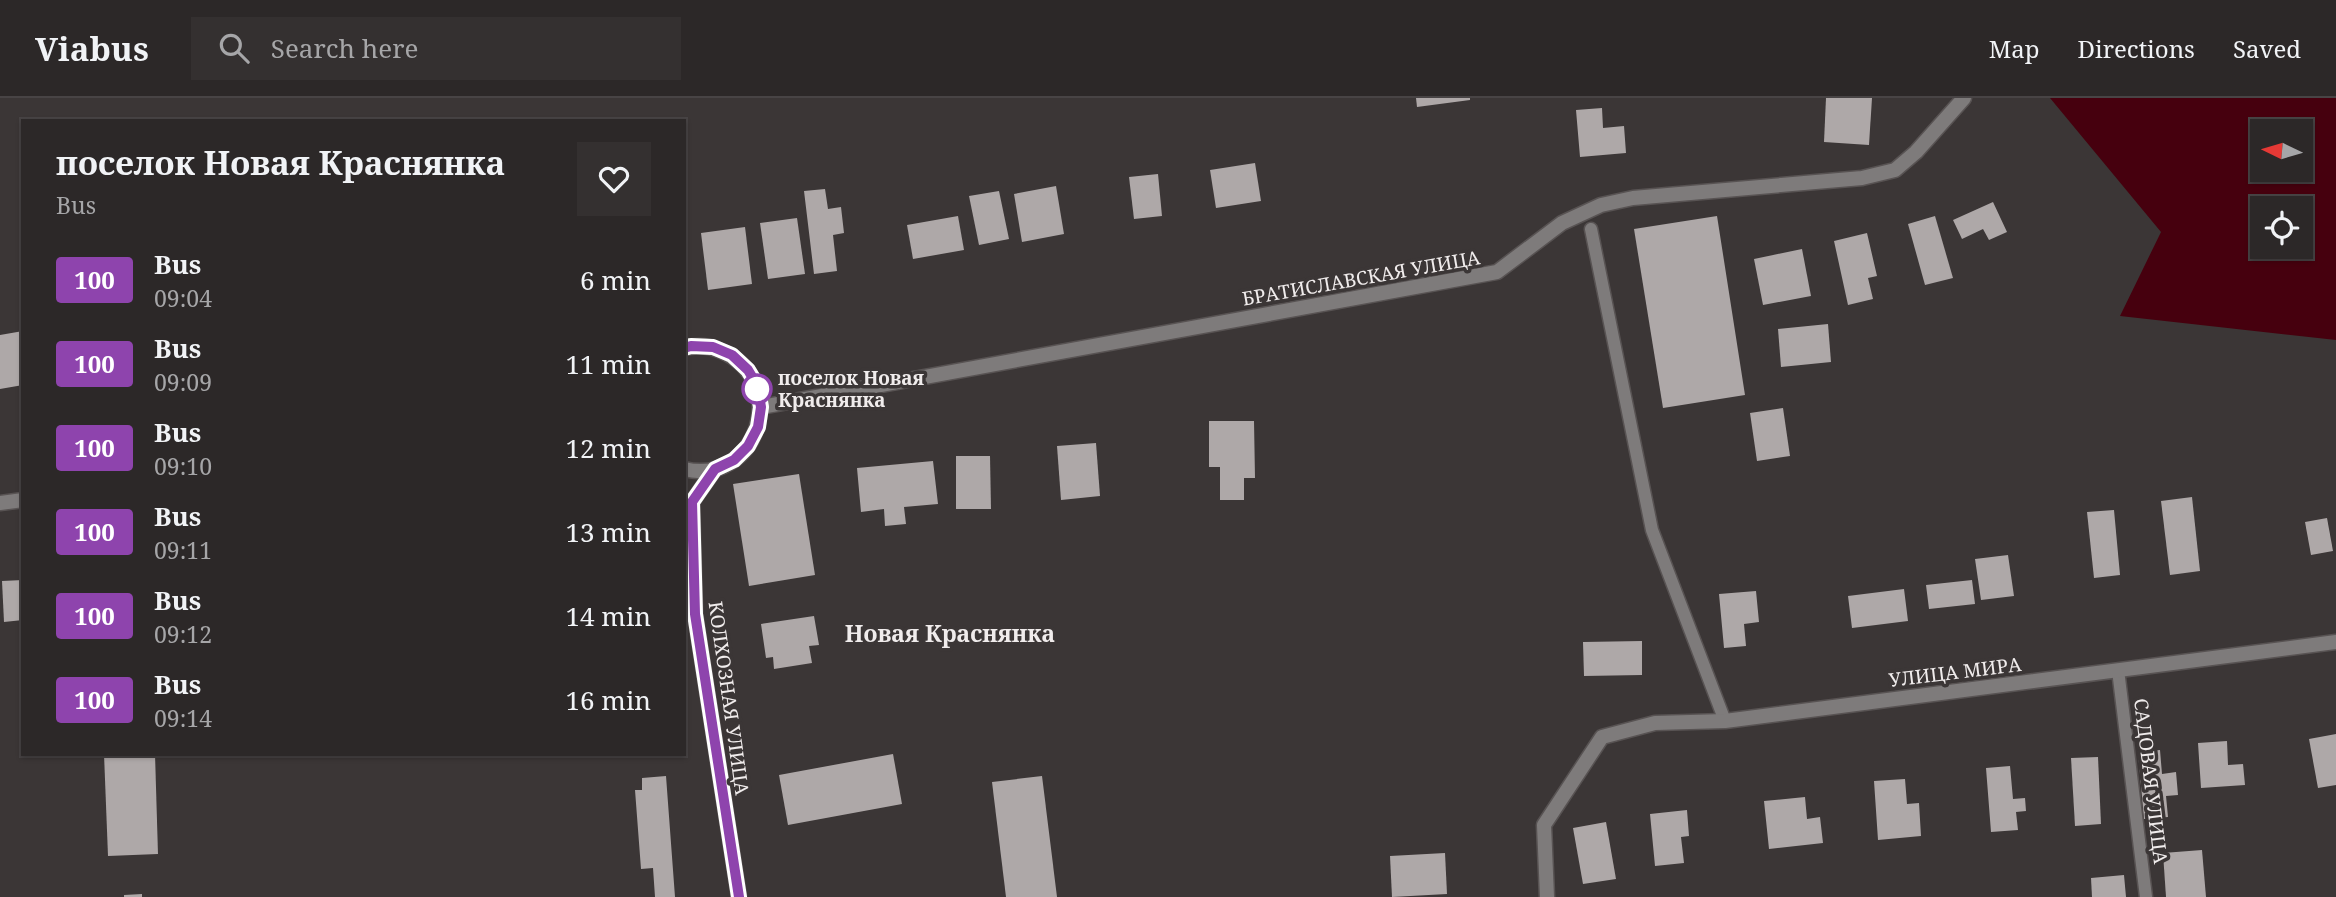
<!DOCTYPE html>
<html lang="en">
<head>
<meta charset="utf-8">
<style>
  body { margin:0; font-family:"Noto Serif",serif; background:#343030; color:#f1f3f6; height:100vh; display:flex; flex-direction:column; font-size:26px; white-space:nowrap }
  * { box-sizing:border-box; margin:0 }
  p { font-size:23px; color:#a6a6a8 }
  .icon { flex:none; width:38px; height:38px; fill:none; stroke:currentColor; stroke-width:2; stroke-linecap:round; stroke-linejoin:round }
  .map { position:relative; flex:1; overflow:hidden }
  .drawer { position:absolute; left:21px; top:21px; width:665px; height:637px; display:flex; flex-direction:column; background:#2c2828; border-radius:0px; box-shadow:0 2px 5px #0004,0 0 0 2px #484445 }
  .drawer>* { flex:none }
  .badge { padding:0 14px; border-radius:5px; font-size:24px; line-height:46px }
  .needle { width:46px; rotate:275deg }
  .buttons { position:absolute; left:2250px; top:21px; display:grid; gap:14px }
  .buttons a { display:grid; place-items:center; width:63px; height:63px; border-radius:0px; background:#2c2828; box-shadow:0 2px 5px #0004,0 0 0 2px #484445; font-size:35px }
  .map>.badge { position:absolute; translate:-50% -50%; box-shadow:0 0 0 4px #fff }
  .round { display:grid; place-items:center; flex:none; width:74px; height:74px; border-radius:0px; background:#343030 }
  .overview { display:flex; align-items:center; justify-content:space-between; height:119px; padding:0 35px }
  h1 { font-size:33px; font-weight:700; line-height:52px }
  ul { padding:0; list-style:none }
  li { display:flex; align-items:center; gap:21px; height:84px; padding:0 35px }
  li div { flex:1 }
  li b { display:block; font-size:26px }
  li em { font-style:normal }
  li .badge { min-width:77px; font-weight:700; text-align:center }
  header { display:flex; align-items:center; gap:42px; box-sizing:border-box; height:98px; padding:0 35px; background:#2c2828; border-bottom:2px solid #484445 }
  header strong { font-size:33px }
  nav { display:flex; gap:38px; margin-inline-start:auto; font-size:24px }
  .search { width:490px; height:63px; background:#343030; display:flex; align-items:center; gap:18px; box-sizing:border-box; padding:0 24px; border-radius:0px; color:#a6a6a8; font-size:26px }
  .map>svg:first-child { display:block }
</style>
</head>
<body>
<header>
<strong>Viabus</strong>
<div class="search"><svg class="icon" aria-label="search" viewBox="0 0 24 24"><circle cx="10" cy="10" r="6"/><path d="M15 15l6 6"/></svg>Search here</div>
<nav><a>Map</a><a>Directions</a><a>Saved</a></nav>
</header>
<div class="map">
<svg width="2336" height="799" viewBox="0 0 2336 799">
  <rect width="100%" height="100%" fill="#3b3636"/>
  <!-- water -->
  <path fill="#46000e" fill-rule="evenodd" d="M 2050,0 L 2336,0 L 2336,242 L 2120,218 L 2161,134 ZM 2263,33 L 2301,33 L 2301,72 L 2263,72 ZM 2263,110 L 2301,110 L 2301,149 L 2263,149 Z"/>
  <!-- building -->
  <g fill="#aea8a8">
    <polygon points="1416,0 1470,0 1470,2 1417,9"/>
    <polygon points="1826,0 1872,0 1869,47 1824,44"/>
    <polygon points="1602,10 1603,30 1624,28 1626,55 1580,59 1576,12"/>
    <polygon points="1255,65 1261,103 1216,110 1210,72"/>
    <polygon points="1158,76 1162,118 1134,121 1129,79"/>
    <polygon points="1056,88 1064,136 1022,144 1014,96"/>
    <polygon points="825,91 828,111 841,109 844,135 833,137 837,173 814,176 804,93"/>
    <polygon points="999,93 1009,141 979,147 969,98"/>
    <polygon points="1993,104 2007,134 1989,142 1983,131 1962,141 1953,122"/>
    <polygon points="958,118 964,152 913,161 907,127"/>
    <polygon points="1717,118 1745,297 1663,310 1634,131"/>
    <polygon points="1935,118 1953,180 1925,187 1908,126"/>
    <polygon points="797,120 805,176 768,181 760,125"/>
    <polygon points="745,129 752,186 708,192 701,135"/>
    <polygon points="1867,135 1877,178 1868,180 1873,201 1848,207 1834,143"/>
    <polygon points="1802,151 1811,198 1763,207 1754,161"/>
    <polygon points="1828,226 1831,264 1781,269 1778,231"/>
    <polygon points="23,233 23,287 0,291 0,237"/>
    <polygon points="1783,310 1790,358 1757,363 1750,315"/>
    <polygon points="1209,323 1254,323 1255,380 1244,380 1244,402 1220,402 1220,369 1209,369"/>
    <polygon points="1096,345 1100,398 1061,402 1057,348"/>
    <polygon points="956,358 990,358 991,411 956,411"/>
    <polygon points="933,363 938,406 904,409 906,426 885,428 884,411 861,414 857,370"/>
    <polygon points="799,376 815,477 749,488 733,386"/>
    <polygon points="2192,399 2200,473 2170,477 2161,403"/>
    <polygon points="2114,412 2120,477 2094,480 2087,414"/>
    <polygon points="2327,420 2333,453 2311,457 2305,424"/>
    <polygon points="2008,457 2014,498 1981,502 1975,461"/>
    <polygon points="23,482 23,522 4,524 2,483"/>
    <polygon points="1972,482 1975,506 1929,511 1926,487"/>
    <polygon points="1904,491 1908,523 1852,530 1848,498"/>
    <polygon points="1756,493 1759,524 1744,526 1746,548 1724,550 1719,496"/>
    <polygon points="814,518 819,547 809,548 812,565 774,571 773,559 766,560 761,526"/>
    <polygon points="1642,543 1642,577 1584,578 1583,544"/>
    <polygon points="2336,636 2336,687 2318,690 2309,641"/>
    <polygon points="2227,643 2228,667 2243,666 2245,687 2201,690 2198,645"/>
    <polygon points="2160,652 2162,676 2176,674 2178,697 2166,698 2168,719 2144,721 2138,654"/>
    <polygon points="104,656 155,656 158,756 108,758"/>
    <polygon points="893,656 902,706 788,727 779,677"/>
    <polygon points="2098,659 2101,726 2075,728 2071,660"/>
    <polygon points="2010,668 2013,701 2025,700 2026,713 2016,714 2018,732 1991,734 1986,670"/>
    <polygon points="666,678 675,799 655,799 653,770 641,771 635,692 642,692 642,680"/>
    <polygon points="1042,678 1057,799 1006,799 992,684"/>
    <polygon points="1905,681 1907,706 1919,705 1921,738 1878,742 1874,683"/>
    <polygon points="1805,699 1807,721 1820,719 1823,745 1769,751 1764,703"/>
    <polygon points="1687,712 1689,738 1681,739 1684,765 1655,768 1650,716"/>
    <polygon points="1606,724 1616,781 1583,786 1573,730"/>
    <polygon points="2202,752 2206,799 2166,799 2163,755"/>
    <polygon points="1445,755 1447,796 1392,799 1390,758"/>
    <polygon points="2124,777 2126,799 2092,799 2091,780"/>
    <polygon points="142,796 142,799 124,799 124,797"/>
  </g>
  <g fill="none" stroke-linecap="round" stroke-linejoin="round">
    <defs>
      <g id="lane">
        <polyline points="1591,131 1652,432 1725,623"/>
        <polyline points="2118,572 2146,799"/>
      </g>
      <g id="street">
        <path d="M 684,250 C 696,247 710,248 721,253 C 792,283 757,389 684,371"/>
        <polyline points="761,309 1497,174 1562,125 1601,107 1633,100 1862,80 1895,72 1916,54 1964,0"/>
        <polyline points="715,371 692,404 695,516 739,799"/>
        <polyline points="0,405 23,402"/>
        <polyline points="1547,799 1544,727 1602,639 1655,625 1725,623 2336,544"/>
      </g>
    </defs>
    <!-- lane casing -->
    <use href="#lane" stroke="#585353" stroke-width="15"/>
    <!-- street casing -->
    <use href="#street" stroke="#585353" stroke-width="17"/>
    <!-- lane -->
    <use href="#lane" stroke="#7e7b7b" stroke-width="12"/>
    <!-- street -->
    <use href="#street" stroke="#7e7b7b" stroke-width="14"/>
  </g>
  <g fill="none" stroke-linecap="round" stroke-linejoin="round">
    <defs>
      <polyline id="line" points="684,250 691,248 713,249 732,257 748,272 757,287 761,309 758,329 748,348 734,362 715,371 692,404 695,516 739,799"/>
    </defs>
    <!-- line casing -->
    <use href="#line" stroke="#fff" stroke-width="16"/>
    <!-- line -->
    <use href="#line" stroke="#8e44ad" stroke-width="10"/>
  </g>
  <!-- markers -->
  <circle fill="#fff" stroke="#8e44ad" stroke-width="3.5" cx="757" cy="291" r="14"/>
  <g text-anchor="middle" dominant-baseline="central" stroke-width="7" stroke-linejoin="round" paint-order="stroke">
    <!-- street labels -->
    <g font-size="19" fill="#f0ecec" stroke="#3b3636">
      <text transform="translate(1361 180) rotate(-10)">БРАТИСЛАВСКАЯ УЛИЦА</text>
      <text transform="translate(1955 574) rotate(-7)">УЛИЦА МИРА</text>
      <text transform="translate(729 600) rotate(82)">КОЛХОЗНАЯ УЛИЦА</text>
      <text transform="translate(2151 683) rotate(83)">САДОВАЯ УЛИЦА</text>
    </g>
    <!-- stop labels -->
    <g font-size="19" font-weight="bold" fill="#f0ecec" stroke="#3b3636" text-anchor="start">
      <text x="778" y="280">поселок Новая<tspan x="778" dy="22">Краснянка</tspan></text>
    </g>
    <!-- quarter labels -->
    <g font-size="23" font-weight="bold" fill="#f0ecec" stroke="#3b3636">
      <text x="950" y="535">Новая Краснянка</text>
    </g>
  </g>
</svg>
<div class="buttons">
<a><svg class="needle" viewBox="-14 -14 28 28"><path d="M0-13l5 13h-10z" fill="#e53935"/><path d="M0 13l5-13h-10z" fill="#a6a6a8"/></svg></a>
<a><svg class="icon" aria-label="locate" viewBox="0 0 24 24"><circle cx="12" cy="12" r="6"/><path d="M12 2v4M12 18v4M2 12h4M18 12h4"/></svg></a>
</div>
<section class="drawer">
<div class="overview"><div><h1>поселок Новая Краснянка</h1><p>Bus</p></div><a class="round"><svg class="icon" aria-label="heart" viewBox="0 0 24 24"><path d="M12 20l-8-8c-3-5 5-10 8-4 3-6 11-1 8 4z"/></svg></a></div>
<ul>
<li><span class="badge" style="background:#8e44ad;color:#fff">100</span><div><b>Bus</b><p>09:04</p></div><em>6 min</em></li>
<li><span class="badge" style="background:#8e44ad;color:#fff">100</span><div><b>Bus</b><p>09:09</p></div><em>11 min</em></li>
<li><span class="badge" style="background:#8e44ad;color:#fff">100</span><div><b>Bus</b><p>09:10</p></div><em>12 min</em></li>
<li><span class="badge" style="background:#8e44ad;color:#fff">100</span><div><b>Bus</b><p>09:11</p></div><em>13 min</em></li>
<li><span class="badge" style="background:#8e44ad;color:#fff">100</span><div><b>Bus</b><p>09:12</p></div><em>14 min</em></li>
<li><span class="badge" style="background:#8e44ad;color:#fff">100</span><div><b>Bus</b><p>09:14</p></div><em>16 min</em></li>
</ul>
</section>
</div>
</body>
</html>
